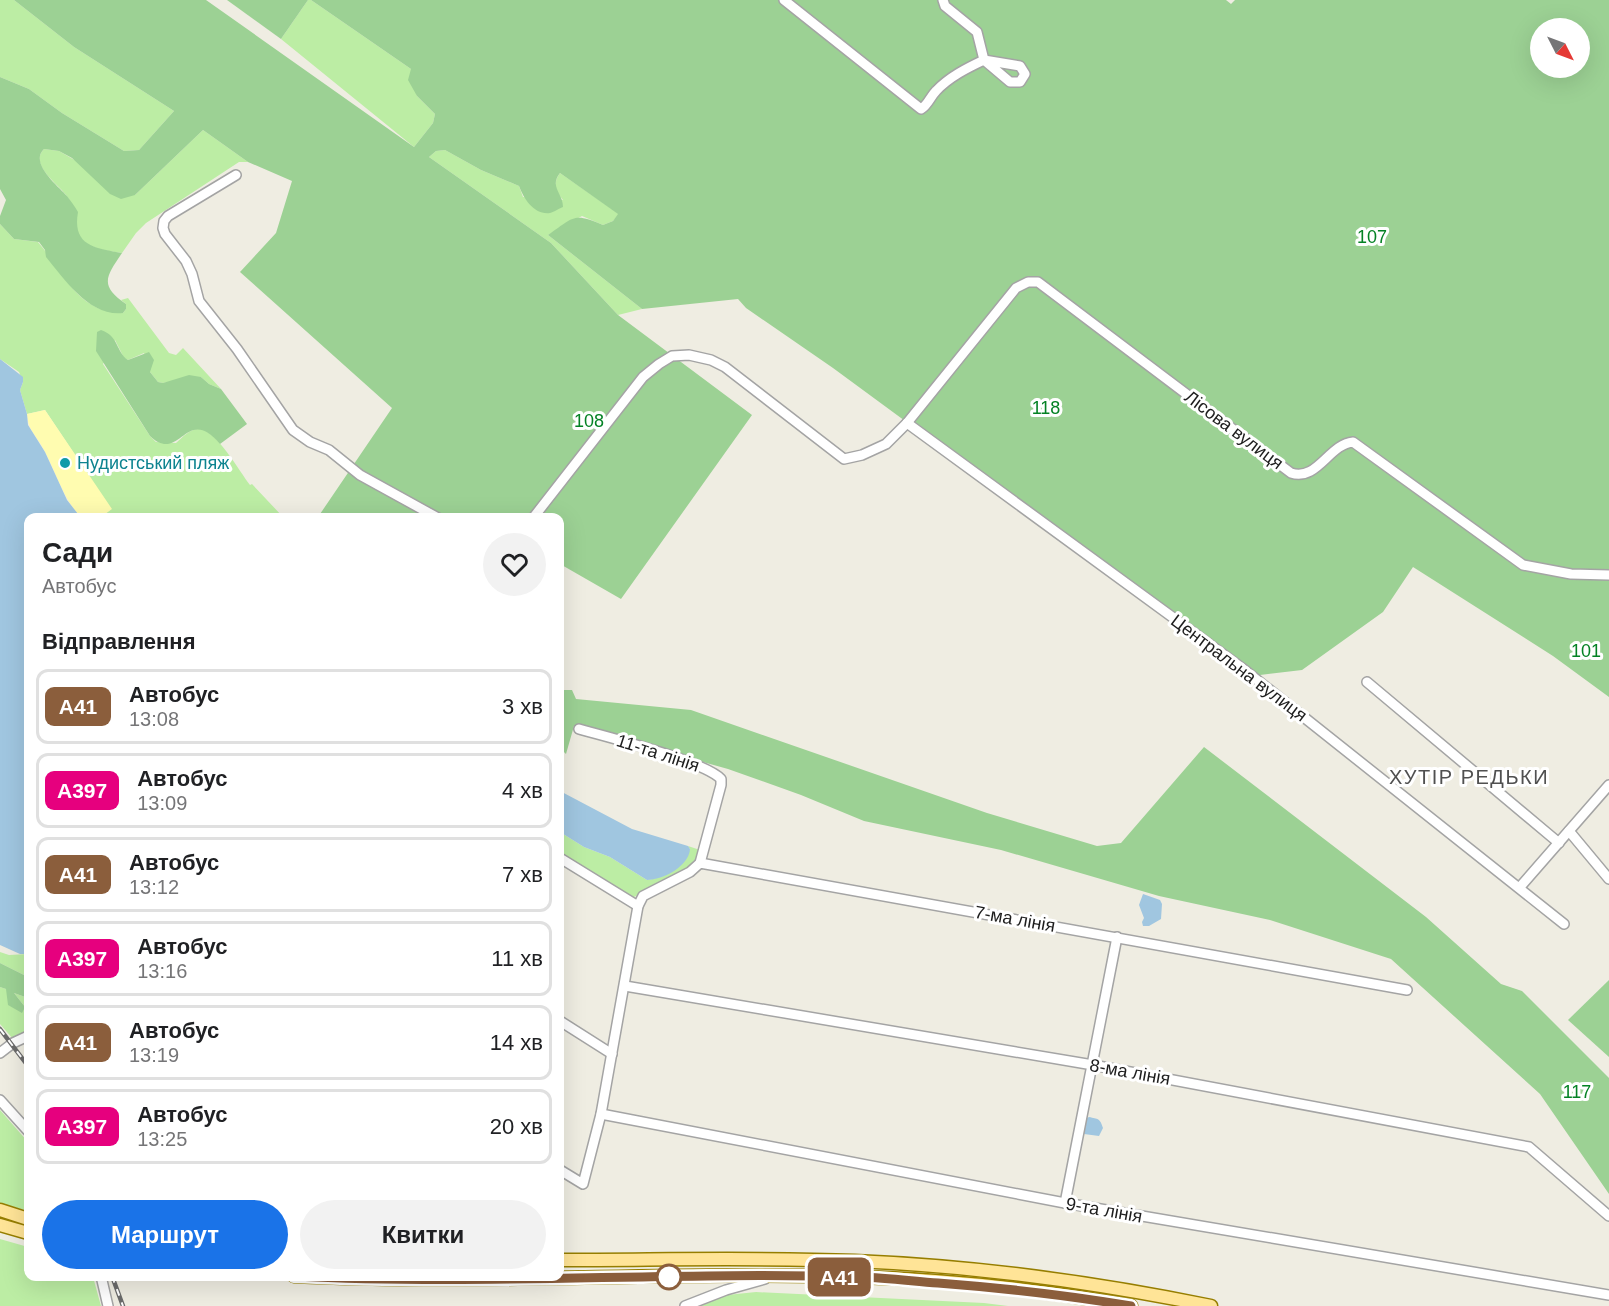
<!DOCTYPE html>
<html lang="uk">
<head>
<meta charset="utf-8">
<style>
  body { margin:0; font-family:Helvetica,sans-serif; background:#f2f2f2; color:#202124; height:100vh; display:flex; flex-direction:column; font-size:22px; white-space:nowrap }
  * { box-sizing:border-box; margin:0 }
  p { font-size:20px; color:#757577 }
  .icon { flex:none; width:33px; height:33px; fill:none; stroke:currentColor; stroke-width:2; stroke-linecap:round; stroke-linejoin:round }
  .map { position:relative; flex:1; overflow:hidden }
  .side { position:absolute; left:24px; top:513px; width:540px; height:768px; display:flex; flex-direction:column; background:#fff; border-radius:12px; box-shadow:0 6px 24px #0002 }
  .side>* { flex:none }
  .badge { padding:0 12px; border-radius:9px; font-size:21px; line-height:39px }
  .needle { width:39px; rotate:132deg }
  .buttons { position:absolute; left:1530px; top:18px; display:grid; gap:12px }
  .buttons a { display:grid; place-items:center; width:60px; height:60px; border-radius:50%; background:#fff; box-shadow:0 6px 24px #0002; font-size:30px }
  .map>.badge { position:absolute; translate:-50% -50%; box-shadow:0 0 0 3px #fff }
  h2 { padding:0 18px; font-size:22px; line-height:54px }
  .round { display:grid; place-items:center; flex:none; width:63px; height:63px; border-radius:32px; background:#f2f2f2 }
  .head { display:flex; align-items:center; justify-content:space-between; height:102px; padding:0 18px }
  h1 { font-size:28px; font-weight:700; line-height:45px }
  .action { display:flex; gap:12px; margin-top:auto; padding:12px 18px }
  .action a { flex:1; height:69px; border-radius:36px; background:#1a73e8; color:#fff; font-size:24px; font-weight:700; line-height:69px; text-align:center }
  .action a+a { background:#f2f2f2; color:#202124 }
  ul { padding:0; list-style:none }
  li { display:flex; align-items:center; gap:18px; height:75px; margin:0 12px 9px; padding:0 6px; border:3px solid #e0e0e0; border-radius:12px }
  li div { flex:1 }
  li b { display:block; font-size:22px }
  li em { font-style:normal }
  li .badge { min-width:66px; font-weight:700; text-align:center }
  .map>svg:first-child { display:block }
</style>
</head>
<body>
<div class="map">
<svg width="1609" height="1306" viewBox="0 0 1609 1306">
  <rect width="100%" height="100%" fill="#efede2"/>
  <!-- grass -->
  <g fill="#bceda4">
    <polygon points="0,0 14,0 74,47 174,111 139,150 124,151 62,113 29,89 0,77"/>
    <polygon points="308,0 311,0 411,69 417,96 435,114 433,123 414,147 281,39"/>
    <path d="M 203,130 L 248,162 L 239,162 L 146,223 L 136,233 L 122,253 C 108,251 88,249 80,237 C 75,230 73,210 70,201 C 64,187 27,166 44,149 L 59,151 L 135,195 Z"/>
    <path d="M 445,150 L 481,170 L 519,186 L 523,197 L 563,200 C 556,191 552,184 560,173 L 619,214 L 613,221 L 603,225 L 582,216 L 548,235 L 642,309 L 618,315 L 551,243 L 429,157 L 436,151 Z"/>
    <path d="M 0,224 L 14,239 L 38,242 C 65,273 76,312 123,313 L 126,309 L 126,304 L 121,300 L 128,298 L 169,353 L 176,355 L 183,348 L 221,389 L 209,384 L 201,377 L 163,383 L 158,382 L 150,372 L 150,367 L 144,353 L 128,360 L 124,358 L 115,340 L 103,364 L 150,436 L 156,442 L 176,443 C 183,437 190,428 200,429 C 216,430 240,472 250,485 L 252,484 L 283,517 L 101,517 L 111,509 L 45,410 L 27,414 L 20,390 L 23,382 L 19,372 L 0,359 Z"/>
    <path d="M 560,832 L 584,847 L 610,857 L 647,880 C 671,876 678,869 690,849 L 688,846 L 700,850 C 691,876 658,885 634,897 L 628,897 L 560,855 Z"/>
    <polygon points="0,952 9,955 28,954 28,977 0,963"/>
    <polygon points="0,987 6,989 25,1007 14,993 28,998 28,1032 13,1039 0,1024"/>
    <polygon points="0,1110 28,1142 28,1211 0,1203"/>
    <polygon points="0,1239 28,1247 28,1276 93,1277 101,1306 0,1306"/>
    <polygon points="756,1292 984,1303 1008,1306 696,1306 727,1295"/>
  </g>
  <!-- forest -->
  <g fill="#9cd194" fill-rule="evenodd">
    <path d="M 14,0 L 206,0 L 414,147 L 433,123 L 435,114 L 417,96 L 408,80 L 411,69 L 311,0 L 1226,0 L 1231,4 L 1235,0 L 1609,0 L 1609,697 L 1553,656 L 1413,567 L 1383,612 L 1302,670 L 1252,676 L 833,368 L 746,308 L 738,299 L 642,309 L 548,235 C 574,217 573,212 603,225 L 613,221 L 618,214 L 560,173 C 549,187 563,193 563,207 C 560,208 554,212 550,213 C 534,215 524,199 519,186 L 481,170 L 445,150 L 436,151 L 429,157 L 551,243 L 618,315 L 752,415 L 621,599 L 560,564 L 560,518 L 318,517 L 392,408 L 240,272 L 276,233 L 292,181 L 248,162 L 203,130 L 135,195 L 121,199 L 110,194 L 72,158 L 59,151 L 44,149 C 29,163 58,186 67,196 C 71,201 75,207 78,212 C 72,246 95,248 122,253 C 106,277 99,285 126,304 L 126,309 L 123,313 C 90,317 65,280 46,257 L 45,250 L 39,242 L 14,239 L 0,224 L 0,216 L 6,200 L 0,189 L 0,77 L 29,89 L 62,113 L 124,151 L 139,150 L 174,111 L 74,47 ZM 1540,28 L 1580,28 L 1580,68 L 1540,68 Z"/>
    <polygon points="227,0 308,0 281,39"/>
    <path d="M 101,330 C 119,336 116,352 128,360 L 149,352 L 154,360 L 150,372 L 158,382 L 163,383 L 189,375 L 201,377 L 209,384 L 221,389 L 247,424 L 220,444 C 186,403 180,465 150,436 L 96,351 L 97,332 Z"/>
    <polygon points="560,690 572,690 576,699 691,710 987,813 1097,846 1121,843 1204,747 1426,917 1501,984 1522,991 1609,1078 1609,1194 1540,1094 1391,959 1270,920 1159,896 1001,850 864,821 801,795 728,769 574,726 566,754 560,748"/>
    <polygon points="0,963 28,977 28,998 14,993 25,1007 22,1013 8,1005 6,989 0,987"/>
    <polygon points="1609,980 1609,1057 1568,1020"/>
  </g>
  <!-- sand -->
  <path fill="#fffcb0" d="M 45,410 L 112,509 L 101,517 L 75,517 L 77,513 C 60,492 54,466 40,443 C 33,432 28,428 27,414 Z"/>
  <!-- water -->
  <g fill="#a0c6e0">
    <polygon points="0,359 23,377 23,382 20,390 27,414 28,425 45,452 67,500 78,514 75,517 28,518 28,954 20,954 0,945"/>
    <path d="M 560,791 L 632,829 L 688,846 L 690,849 C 689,866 663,880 647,880 L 610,857 L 584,847 L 560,832 Z"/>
    <polygon points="1143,894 1160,900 1162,904 1161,919 1149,926 1143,926 1142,922 1144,918 1139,905"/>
    <path d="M 1089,1117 C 1098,1119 1100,1118 1103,1128 L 1099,1136 L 1084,1134 L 1087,1118 Z"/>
  </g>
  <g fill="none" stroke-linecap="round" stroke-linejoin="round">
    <defs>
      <g id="minor">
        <path d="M 784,0 L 921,109 C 928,105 930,97 936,91 C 949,77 967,68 984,60 L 1010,82 L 1020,82 L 1025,74 L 1020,66 L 984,60 L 977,32 L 945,6 L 943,0"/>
        <polyline points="236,175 168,216 164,221 163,228 165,234 186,261 192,274 199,301 237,349 293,430 310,442 329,450 360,475 438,518"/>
        <polyline points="907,423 1242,668 1564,924"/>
        <path d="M 533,518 L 643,377 L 659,364 L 672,356 L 689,355 L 711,360 L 725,367 L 844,459 L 862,455 L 886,444 L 907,423 L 1016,288 L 1028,282 L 1038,282 L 1291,473 C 1317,482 1329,444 1353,442 L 1523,565 L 1571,574 L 1609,575"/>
        <polyline points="1367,682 1559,843"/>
        <path d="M 579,729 C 607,737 704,761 721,779 L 721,785 L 700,863"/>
        <polyline points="1569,831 1609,879"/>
        <polyline points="560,858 638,906"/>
        <polyline points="1520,887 1609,785"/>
        <polyline points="625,986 1093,1065 1529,1147 1609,1216"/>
        <polyline points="560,1021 612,1054"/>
        <polyline points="0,1053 13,1043 28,1036"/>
        <polyline points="0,1100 28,1131"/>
        <polyline points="601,1114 1065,1203 1609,1295"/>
        <polyline points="560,1170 583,1184 601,1114 638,906 643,896 690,872 700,863 1407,990"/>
        <polyline points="1065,1203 1117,937"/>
        <polyline points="101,1276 108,1306"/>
        <polyline points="685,1306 726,1290 765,1279"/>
      </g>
      <g id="major">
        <polyline points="0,1210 28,1219"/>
        <polyline points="0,1225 28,1233"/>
        <path d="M 560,1260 C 658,1260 757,1257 855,1261 C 974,1266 1094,1282 1211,1306"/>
        <path d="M 294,1276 C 483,1285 672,1271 861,1277 C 951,1280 1043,1290 1131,1306"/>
      </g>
    </defs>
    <!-- minor casing -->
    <use href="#minor" stroke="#a4a4a4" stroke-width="12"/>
    <!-- major casing -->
    <use href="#major" stroke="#967e00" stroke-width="15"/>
    <!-- minor -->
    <use href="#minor" stroke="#fff" stroke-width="9"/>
    <!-- major -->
    <use href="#major" stroke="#ffe497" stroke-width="12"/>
    <defs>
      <g id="rail">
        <polyline points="0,1029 28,1066"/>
        <polyline points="112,1276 123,1306"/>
      </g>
    </defs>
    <!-- rail casing -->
    <use href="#rail" stroke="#6b6b6b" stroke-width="4.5"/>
    <!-- rail -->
    <use href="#rail" stroke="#fff" stroke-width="2" stroke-dasharray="7" stroke-linecap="butt"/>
  </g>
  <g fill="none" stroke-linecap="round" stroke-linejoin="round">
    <defs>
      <path id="line" d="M 294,1276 C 483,1286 672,1271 861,1277 C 886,1278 912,1281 938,1283 C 1003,1288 1067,1295 1131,1306"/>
    </defs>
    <!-- line casing -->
    <use href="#line" stroke="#fff" stroke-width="14"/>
    <!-- line -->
    <use href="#line" stroke="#8b5e3c" stroke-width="9"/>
  </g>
  <!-- markers -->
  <circle fill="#0f9aa8" stroke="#fff" stroke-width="2" cx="65" cy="463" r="6"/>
  <circle fill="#fff" stroke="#8b5e3c" stroke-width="3" cx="669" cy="1277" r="12"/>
  <g text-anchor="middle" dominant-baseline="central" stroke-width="6" stroke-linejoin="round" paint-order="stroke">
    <!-- park labels -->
    <g font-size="18" fill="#048224" stroke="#fff">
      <text x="1372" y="237">107</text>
      <text x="1046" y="408">118</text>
      <text x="589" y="421">108</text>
      <text x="1586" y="651">101</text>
      <text x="1577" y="1092">117</text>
    </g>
    <!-- street labels -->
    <g font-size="18" fill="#1d1d1d" stroke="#fff">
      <text transform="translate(1234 430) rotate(37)">Лісова вулиця</text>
      <text transform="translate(1239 668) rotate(37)">Центральна вулиця</text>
      <text transform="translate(658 753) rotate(18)">11-та лінія</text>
      <text transform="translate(1015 919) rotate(10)">7-ма лінія</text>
      <text transform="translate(1130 1072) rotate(10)">8-ма лінія</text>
      <text transform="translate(1104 1210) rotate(10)">9-та лінія</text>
    </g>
    <!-- culture labels -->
    <g font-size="18" fill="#0d838f" stroke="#fff" text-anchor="start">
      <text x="77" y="463">Нудистський пляж</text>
    </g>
    <!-- neighbourhood labels -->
    <g font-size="20" letter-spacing="1.5" fill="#505050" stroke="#fff">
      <text x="1469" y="777">ХУТІР РЕДЬКИ</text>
    </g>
  </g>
</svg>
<div class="buttons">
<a><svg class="needle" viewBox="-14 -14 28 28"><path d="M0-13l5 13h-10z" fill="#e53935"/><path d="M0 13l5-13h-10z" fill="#757577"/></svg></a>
</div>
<b class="badge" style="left:839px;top:1277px;background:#8b5e3c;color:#fff">A41</b>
<section class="side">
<div class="head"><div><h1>Сади</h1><p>Автобус</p></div><a class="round"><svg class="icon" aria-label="heart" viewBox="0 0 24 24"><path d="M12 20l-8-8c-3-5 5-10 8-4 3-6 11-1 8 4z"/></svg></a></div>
<h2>Відправлення</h2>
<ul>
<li><span class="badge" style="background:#8b5e3c;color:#fff">A41</span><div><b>Автобус</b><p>13:08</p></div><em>3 хв</em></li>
<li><span class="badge" style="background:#e6007e;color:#fff">А397</span><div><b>Автобус</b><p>13:09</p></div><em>4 хв</em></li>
<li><span class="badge" style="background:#8b5e3c;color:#fff">A41</span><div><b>Автобус</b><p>13:12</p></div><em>7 хв</em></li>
<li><span class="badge" style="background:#e6007e;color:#fff">А397</span><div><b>Автобус</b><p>13:16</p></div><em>11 хв</em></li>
<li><span class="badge" style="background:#8b5e3c;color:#fff">A41</span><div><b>Автобус</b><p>13:19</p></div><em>14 хв</em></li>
<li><span class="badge" style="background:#e6007e;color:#fff">А397</span><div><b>Автобус</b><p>13:25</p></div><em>20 хв</em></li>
</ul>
<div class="action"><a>Маршрут</a><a>Квитки</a></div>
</section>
</div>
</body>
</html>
